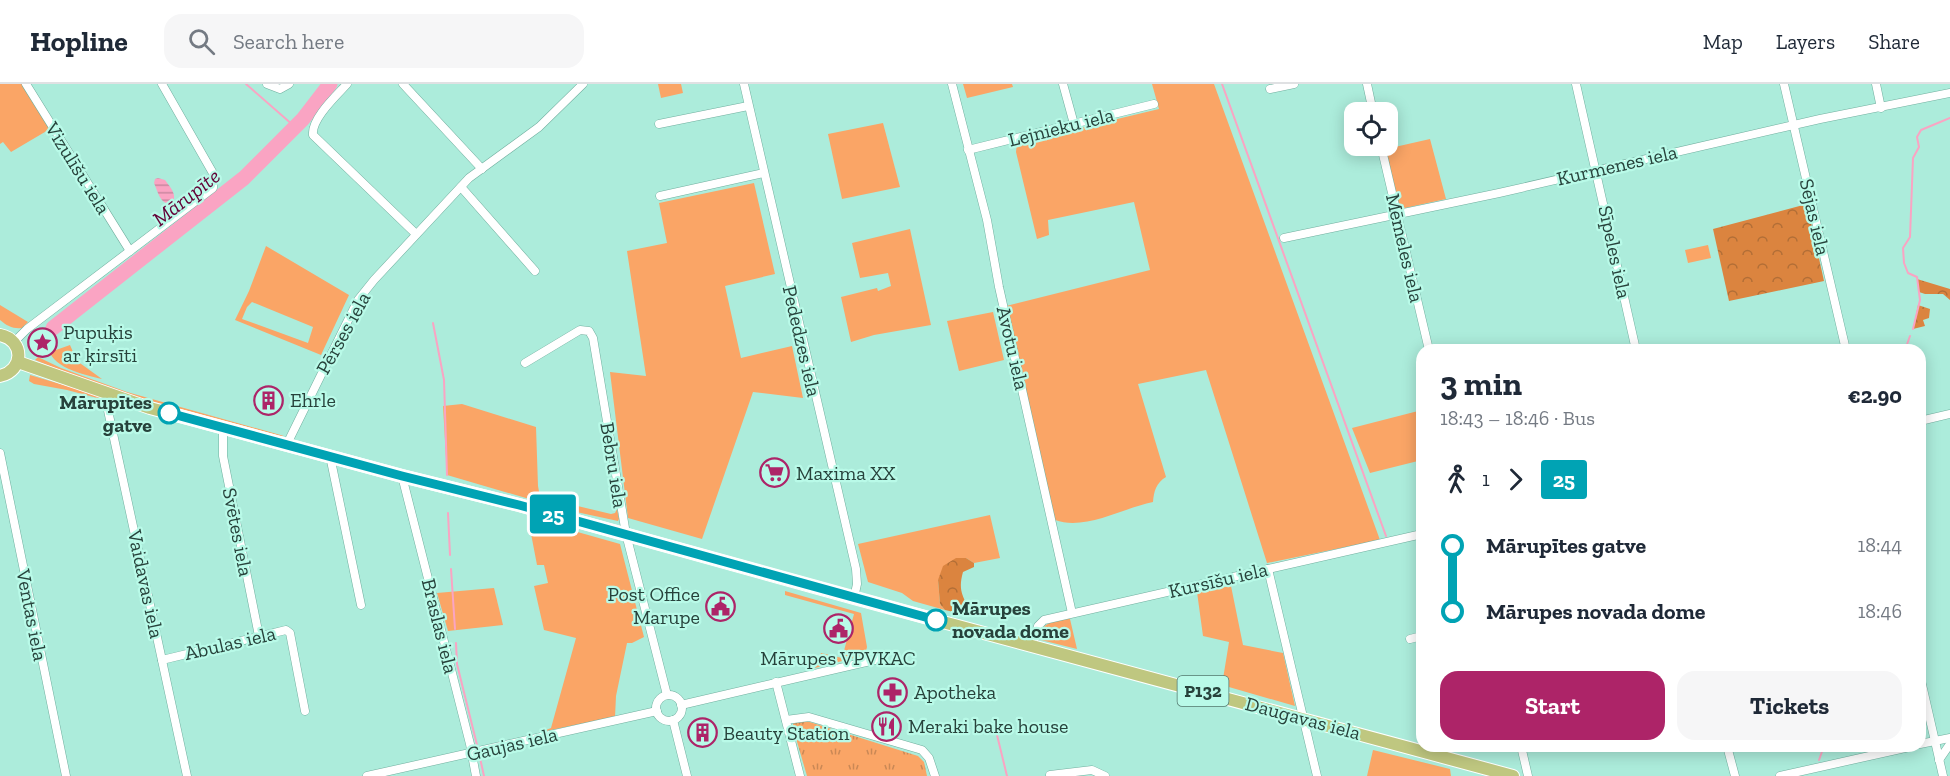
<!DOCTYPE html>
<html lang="en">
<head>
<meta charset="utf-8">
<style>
  body { margin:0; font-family:"Zilla Slab",serif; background:#f6f6f7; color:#1f2937; height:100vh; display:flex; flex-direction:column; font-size:22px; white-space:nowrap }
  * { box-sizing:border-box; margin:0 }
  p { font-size:20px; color:#747a83 }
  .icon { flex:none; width:33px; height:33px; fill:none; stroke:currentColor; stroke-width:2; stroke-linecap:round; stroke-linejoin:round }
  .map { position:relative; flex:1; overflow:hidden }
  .panel { position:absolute; left:1416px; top:260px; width:510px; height:408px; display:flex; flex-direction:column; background:#fff; border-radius:18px; box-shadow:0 3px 15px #0003 }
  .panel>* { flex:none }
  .badge { padding:0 12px; border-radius:4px; font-size:21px; line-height:39px }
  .fabs { position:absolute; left:1344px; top:18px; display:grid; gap:12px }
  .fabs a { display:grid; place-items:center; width:54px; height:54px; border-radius:12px; background:#fff; box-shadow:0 3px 15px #0003; font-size:30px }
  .map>.badge { position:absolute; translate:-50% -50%; box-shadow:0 0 0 3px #fff }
  .legs { display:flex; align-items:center; gap:9px; height:66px; padding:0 24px; font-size:20px }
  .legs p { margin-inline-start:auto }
  .overview { display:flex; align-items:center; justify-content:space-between; height:102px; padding:0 24px }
  h1 { font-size:33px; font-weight:800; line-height:45px }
  .button { display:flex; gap:12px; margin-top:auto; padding:12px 24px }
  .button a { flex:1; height:69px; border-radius:18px; background:#ad2468; color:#fff; font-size:24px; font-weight:800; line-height:69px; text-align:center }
  .button a+a { background:#f6f6f7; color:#1f2937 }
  ul { padding:0 24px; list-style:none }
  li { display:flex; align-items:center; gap:21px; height:66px; font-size:22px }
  li i { display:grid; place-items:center; width:9px; height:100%; margin:0 8px; background:currentColor }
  li i::after { content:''; width:15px; height:15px; margin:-8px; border:4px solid; border-radius:50%; background:#fff }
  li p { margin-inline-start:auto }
  li:first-child i { background:linear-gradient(#0000 50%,currentColor 0) }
  li:last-child i { background:linear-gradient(currentColor 50%,#0000 0) }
  header { display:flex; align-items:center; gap:36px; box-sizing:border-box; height:84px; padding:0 30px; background:#fff; border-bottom:2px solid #e0e1e3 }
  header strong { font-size:28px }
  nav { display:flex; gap:33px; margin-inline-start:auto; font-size:21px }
  .search { width:420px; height:54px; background:#f6f6f7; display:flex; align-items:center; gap:15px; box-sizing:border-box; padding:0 21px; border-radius:18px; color:#747a83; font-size:22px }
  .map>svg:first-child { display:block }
</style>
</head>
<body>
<header>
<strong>Hopline</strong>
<div class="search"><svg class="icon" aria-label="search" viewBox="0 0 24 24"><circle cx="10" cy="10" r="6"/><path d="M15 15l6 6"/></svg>Search here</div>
<nav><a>Map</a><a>Layers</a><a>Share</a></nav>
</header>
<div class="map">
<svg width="1950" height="692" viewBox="0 0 1950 692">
  <defs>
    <pattern id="forest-crowns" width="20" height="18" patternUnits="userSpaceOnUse" patternTransform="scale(1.5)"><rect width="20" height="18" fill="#db843f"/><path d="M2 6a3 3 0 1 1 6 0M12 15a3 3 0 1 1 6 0" fill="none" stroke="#b26e36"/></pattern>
    <pattern id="park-tufts" width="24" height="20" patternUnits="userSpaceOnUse" patternTransform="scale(1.5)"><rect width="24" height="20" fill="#faa566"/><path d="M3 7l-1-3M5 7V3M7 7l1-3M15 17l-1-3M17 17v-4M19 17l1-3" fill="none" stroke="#ca8855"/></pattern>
    <pattern id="water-rules" width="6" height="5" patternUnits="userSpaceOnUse" patternTransform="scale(1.5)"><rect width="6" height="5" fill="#faa4c3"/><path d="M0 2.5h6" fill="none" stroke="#ca87a0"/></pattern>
  </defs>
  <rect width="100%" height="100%" fill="#acecdb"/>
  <!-- green -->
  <g fill="#faa566" fill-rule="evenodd">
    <polygon points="0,0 22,0 50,45 11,68 3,58 0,60"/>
    <polygon points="658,0 681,0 683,9 661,14"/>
    <polygon points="963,0 1012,0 1013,3 967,14"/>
    <path d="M 1152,0 L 1214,0 L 1380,456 L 1267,479 L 1206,286 L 1138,300 L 1166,393 C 1156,399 1154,407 1153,418 C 1123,424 1085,447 1055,436 L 1006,222 L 1150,186 L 1134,118 L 1048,136 L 1049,151 L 1037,155 L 1016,68 L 1017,59 L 1159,25 Z"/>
    <polygon points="883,39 900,103 842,115 828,50"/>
    <polygon points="1430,55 1446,115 1405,124 1398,121 1386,65"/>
    <polygon points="754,99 775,190 725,202 741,274 792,262 803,314 753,308 702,455 628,434 610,288 646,292 627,167 667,159 659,119"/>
    <polygon points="910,145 931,241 874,251 851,258 841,213 877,204 878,207 891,202 888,189 860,194 852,159"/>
    <polygon points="1708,161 1711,174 1688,179 1685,166"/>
    <path d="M 266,162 L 349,211 L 321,271 L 235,236 L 249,207 ZM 252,218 L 313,243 L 308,259 L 242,235 L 247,223 Z"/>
    <path d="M 0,221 L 28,238 L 22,244 C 13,245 7,242 0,236 Z"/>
    <polygon points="993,228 1004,276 959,287 947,237"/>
    <path d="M 49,261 L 56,266 L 70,261 L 77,277 L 102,295 C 85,291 47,283 49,261 Z"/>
    <polygon points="38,273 61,284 127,308 284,352 276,352 105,304 35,276"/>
    <polygon points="30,291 97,311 101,315 67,306 34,300 29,297"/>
    <polygon points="462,320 536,343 538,402 540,413 611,430 615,429 617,425 619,435 618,437 567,426 447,391 443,322"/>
    <polygon points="1422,326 1422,376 1370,389 1352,344"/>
    <polygon points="990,431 1000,474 974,479 966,474 938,496 940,520 945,526 913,517 902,509 868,498 858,460"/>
    <polygon points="528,434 620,460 644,553 632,559 627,559 616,612 615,633 541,648 551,644 576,554 544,546 534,502 548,499 544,481 537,481"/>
    <polygon points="1231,502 1243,561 1283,569 1295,622 1222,601 1229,558 1203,552 1197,508"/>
    <polygon points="494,504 503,541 448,547 437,509"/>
    <polygon points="785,507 861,529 867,563 865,571 815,584 821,569 842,574 854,530 785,511"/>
    <path d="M 1065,534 L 1070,535 L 1077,565 L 1041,556 C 1039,539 1052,538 1065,534 Z"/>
    <polygon points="1373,666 1450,685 1451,692 1367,692"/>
  </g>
  <!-- forest -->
  <g fill="url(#forest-crowns)">
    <polygon points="1807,120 1824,197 1729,217 1713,145"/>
    <polygon points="1917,195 1950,205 1950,216 1943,210 1925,210 1919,208"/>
    <polygon points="1918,221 1930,225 1929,234 1923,236 1925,242 1913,245"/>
    <path d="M 956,474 L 966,474 L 974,479 L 974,483 L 963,488 C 957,509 965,513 971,532 L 945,526 L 940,520 L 938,496 L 943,482 Z"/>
  </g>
  <!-- park -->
  <polygon fill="url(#park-tufts)" points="800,635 918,672 924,678 927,692 807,692 793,644 793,640 796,636"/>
  <!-- water -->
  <path fill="url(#water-rules)" d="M 158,94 L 165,96 C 170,103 179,112 171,120 C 160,120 158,108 154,99 L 155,95 Z"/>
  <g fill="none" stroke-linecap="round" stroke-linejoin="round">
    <!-- stream -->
    <g stroke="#faa4c3" stroke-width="2">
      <polyline points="246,0 294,42"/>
      <polyline points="1222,0 1386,452"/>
      <polyline points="433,239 444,296 447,391"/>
      <polyline points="1913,245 1920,216 1917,193 1908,189 1904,179 1903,164 1910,153 1913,74 1919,63 1917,53 1921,46 1950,34"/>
      <polyline points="1905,266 1910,252"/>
      <polyline points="448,429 450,471"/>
      <polyline points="451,485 455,545"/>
      <polyline points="456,559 457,580 477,661"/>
      <polyline points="997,651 1007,692"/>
      <polyline points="480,674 484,692"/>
      <polyline points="1819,676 1824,662"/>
    </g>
    <!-- river -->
    <polyline stroke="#faa4c3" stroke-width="15" points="53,244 244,94 303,35 330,0"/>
    <defs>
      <g id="street">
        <polyline points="26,0 130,167"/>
        <polyline points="267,0 280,5 289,0"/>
        <path d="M 347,0 C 336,12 311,35 313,51 L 416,150"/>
        <polyline points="403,0 482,85"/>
        <polyline points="744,0 856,485 857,500 854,514"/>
        <polyline points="952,0 987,136 999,203 1072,529"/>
        <polyline points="1063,0 1074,40"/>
        <polyline points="1367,0 1373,28"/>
        <polyline points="1576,0 1636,266"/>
        <polyline points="1784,0 1846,266"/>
        <polyline points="1876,0 1881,24"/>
        <polyline points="1270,5 1294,0"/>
        <polyline points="659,40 748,22"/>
        <polyline points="1381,62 1429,266"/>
        <polyline points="968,66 1154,20"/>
        <polyline points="461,103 535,187"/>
        <polyline points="660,112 764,89"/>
        <polyline points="1284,154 1499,109 1820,35 1950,9"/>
        <polyline points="14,258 27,245 213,104 214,91 162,0"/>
        <polyline points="525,279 580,246 589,247 593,254 626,450 667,611"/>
        <polyline points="104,308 187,692"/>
        <polyline points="1920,337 1950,330"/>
        <polyline points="223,344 223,372 259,552"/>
        <polyline points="287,360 358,216 374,196 469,94 539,43 583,0"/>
        <polyline points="0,369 66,692"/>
        <polyline points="330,372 361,521"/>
        <polyline points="402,392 470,660 476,692"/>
        <polyline points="1268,485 1317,692"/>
        <polyline points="1410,555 1422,552"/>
        <polyline points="1033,562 1038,542 1044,536 1422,450"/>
        <polyline points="162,576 286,546 290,549 305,627"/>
        <polyline points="1920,592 1943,692"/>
        <polyline points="776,598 800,692"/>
        <circle cx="669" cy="624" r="13"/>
        <polyline points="681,621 879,575"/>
        <polyline points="673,636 687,692"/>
        <polyline points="786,636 809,633 922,666 929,674 935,692"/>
        <polyline points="1920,660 1950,654"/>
        <polyline points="1521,662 1528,692"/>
        <polyline points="1727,662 1735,692"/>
        <polyline points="1939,676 1950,660"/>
        <polyline points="1050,691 1092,686 1105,692"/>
        <polyline points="367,692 657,627"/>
        <polyline points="1780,692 1914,662"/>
      </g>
      <g id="primary">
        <path d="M 0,251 C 25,256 24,287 0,292"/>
        <polyline points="18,278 150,324 402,392 519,421 854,514 1513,692"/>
      </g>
    </defs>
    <!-- street casing -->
    <use href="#street" stroke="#71af9f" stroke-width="9"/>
    <!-- primary casing -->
    <use href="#primary" stroke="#fff" stroke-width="14"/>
    <!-- street -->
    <use href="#street" stroke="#fff" stroke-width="8"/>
    <!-- primary -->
    <use href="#primary" stroke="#bfc780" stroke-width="12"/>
  </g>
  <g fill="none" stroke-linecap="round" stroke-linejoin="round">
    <defs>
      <polyline id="line-1" points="169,329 402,392 519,421 936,536"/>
    </defs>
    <!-- line-1 casing -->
    <use href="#line-1" stroke="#fff" stroke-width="14"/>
    <!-- line-1 -->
    <use href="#line-1" stroke="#00a3b4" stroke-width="9"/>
  </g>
  <!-- icons -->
  <defs>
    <symbol id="sight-ring" viewBox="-11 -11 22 22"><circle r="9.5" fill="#b9fae8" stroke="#ad2468" stroke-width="1.5"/><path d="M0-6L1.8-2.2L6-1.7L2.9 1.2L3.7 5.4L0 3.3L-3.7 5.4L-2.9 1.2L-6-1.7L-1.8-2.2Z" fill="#ad2468"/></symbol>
    <symbol id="building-ring" viewBox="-11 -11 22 22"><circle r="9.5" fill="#b9fae8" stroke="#ad2468" stroke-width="1.5"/><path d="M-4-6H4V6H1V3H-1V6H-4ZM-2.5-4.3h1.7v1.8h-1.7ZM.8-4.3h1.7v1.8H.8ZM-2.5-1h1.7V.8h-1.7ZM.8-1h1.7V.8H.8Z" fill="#ad2468"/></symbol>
    <symbol id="supermarket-ring" viewBox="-11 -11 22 22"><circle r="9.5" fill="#b9fae8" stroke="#ad2468" stroke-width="1.5"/><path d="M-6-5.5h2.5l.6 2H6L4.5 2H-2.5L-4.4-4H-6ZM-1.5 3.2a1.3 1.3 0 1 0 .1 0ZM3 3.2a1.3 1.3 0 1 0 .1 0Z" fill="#ad2468"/></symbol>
    <symbol id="civic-ring" viewBox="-11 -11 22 22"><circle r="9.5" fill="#b9fae8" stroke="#ad2468" stroke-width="1.5"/><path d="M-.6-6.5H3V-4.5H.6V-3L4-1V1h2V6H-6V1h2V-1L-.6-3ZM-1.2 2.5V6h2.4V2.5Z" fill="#ad2468"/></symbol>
    <symbol id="pharmacy-ring" viewBox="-11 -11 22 22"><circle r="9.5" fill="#b9fae8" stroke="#ad2468" stroke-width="1.5"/><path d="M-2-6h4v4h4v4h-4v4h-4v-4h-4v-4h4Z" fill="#ad2468"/></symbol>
    <symbol id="restaurant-ring" viewBox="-11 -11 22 22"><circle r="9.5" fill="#b9fae8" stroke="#ad2468" stroke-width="1.5"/><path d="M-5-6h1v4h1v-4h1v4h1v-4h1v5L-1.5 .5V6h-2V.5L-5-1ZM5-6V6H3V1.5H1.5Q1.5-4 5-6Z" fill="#ad2468"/></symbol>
  </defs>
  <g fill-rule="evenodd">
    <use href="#sight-ring" x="26" y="242" width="33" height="33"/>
    <use href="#building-ring" x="252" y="300" width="33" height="33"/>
    <use href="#supermarket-ring" x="758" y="372" width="33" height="33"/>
    <use href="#civic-ring" x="704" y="506" width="33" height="33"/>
    <use href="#civic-ring" x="822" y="528" width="33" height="33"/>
    <use href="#pharmacy-ring" x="876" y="592" width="33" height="33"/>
    <use href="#restaurant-ring" x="870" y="626" width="33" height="33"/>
    <use href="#building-ring" x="686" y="632" width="33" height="33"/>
  </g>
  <!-- markers -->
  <g fill="#fff" stroke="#00a3b4" stroke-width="3">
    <circle cx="169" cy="329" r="10"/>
    <circle cx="936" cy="536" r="10"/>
  </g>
  <g text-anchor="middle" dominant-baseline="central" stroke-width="4.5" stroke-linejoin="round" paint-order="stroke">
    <!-- shield labels -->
    <rect fill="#b9fae8" stroke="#53796f" stroke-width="1.5" x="1177.5" y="592" width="51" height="30" rx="4.5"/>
    <g font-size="18" font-weight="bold" fill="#27423b">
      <text x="1203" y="607">P132</text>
    </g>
    <!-- street labels -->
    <g font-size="20" fill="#27423b" stroke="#b9fae8">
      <text transform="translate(1061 43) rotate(-14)">Lejnieku iela</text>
      <text transform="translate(1617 81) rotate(-13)">Kurmenes iela</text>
      <text transform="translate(78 84) rotate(58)">Vizulīšu iela</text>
      <text transform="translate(1815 133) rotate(77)">Sējas iela</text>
      <text transform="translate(1405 164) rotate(77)">Mēmeles iela</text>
      <text transform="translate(1615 168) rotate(78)">Sīpeles iela</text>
      <text transform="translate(343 249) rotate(-61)">Pērses iela</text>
      <text transform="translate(802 257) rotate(77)">Pededzes iela</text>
      <text transform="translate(1013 264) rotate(77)">Avotu iela</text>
      <text transform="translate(614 381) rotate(81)">Bebru iela</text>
      <text transform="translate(238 448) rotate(79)">Svētes iela</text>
      <text transform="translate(1218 496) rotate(-13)">Kursīšu iela</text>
      <text transform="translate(146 500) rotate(78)">Vaidavas iela</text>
      <text transform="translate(32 531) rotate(79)">Ventas iela</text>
      <text transform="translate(440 542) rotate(76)">Braslas iela</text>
      <text transform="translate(230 559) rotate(-13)">Abulas iela</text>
      <text transform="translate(1303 634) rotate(15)">Daugavas iela</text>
      <text transform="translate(512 660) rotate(-13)">Gaujas iela</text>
    </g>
    <!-- poi labels -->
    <g font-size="20" fill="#27423b" stroke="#b9fae8" text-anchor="start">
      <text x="63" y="248">Pupuķis<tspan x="63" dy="23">ar ķirsīti</tspan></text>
      <text x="290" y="316">Ehrle</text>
      <text x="796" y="389">Maxima XX</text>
      <text x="700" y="510" text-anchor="end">Post Office<tspan x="700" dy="23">Marupe</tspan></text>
      <text x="838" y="574" text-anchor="middle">Mārupes VPVKAC</text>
      <text x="914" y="608">Apotheka</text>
      <text x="908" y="642">Meraki bake house</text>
      <text x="723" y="649">Beauty Station</text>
    </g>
    <!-- stop labels -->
    <g font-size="20" font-weight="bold" fill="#27423b" stroke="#b9fae8" text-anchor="end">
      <text x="152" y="318">Mārupītes<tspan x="152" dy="23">gatve</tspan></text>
      <text x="952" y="524" text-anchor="start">Mārupes<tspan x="952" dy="23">novada dome</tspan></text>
    </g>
    <!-- water labels -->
    <g font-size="21" font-style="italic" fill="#620036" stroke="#b9fae8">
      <text transform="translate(186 113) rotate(-38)">Mārupīte</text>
    </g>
  </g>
</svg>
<div class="fabs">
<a><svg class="icon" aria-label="locate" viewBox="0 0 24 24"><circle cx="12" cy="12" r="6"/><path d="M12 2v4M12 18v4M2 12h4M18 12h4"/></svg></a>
</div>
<b class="badge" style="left:553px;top:430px;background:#00a3b4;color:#fff">25</b>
<section class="panel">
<div class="overview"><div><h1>3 min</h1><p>18:43 – 18:46 · Bus</p></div><b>€2.90</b></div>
<div class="legs"><svg class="icon" aria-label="walk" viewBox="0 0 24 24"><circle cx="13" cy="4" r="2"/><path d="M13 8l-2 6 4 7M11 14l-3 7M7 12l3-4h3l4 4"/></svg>1<svg class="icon" aria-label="forward" viewBox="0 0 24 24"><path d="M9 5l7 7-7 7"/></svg><b class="badge" style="background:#00a3b4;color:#fff">25</b></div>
<ul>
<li><i style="color:#00a3b4"></i><b>Mārupītes gatve</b><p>18:44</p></li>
<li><i style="color:#00a3b4"></i><b>Mārupes novada dome</b><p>18:46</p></li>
</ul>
<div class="button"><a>Start</a><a>Tickets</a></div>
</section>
</div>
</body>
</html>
